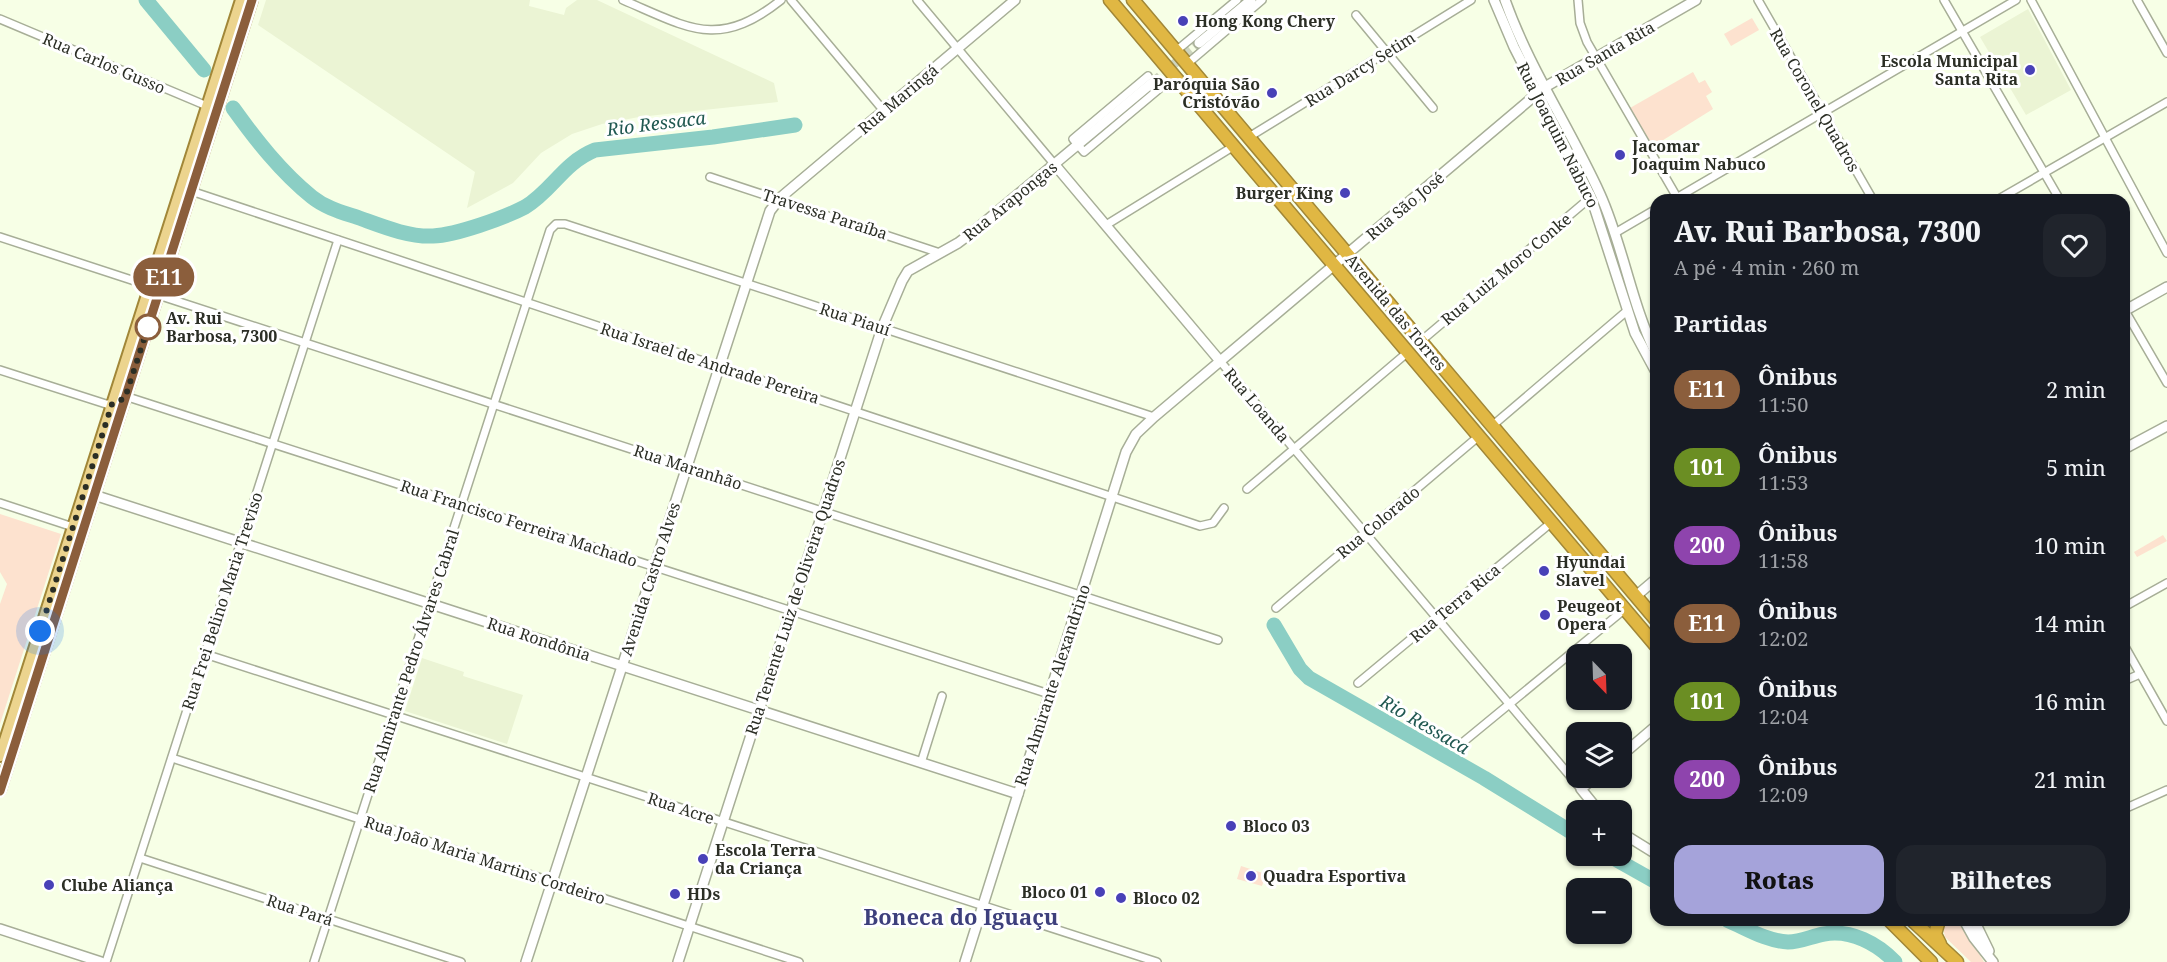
<!DOCTYPE html>
<html lang="pt">
<head>
<meta charset="utf-8">
<style>
  body { margin:0; font-family:"Noto Serif",serif; background:#20242c; color:#f1f3f6; height:100vh; display:flex; flex-direction:column; font-size:22px; white-space:nowrap }
  * { box-sizing:border-box; margin:0 }
  p { font-size:20px; color:#9ea1a6 }
  .icon { flex:none; width:33px; height:33px; fill:none; stroke:currentColor; stroke-width:2; stroke-linecap:round; stroke-linejoin:round }
  .map { position:relative; flex:1; overflow:hidden }
  .drawer { position:absolute; left:1650px; top:194px; width:480px; height:732px; display:flex; flex-direction:column; background:#171b24; border-radius:18px; box-shadow:0 2px 4px #0004 }
  .drawer>* { flex:none }
  .badge { padding:0 12px; border-radius:20px; font-size:21px; line-height:39px }
  .needle { width:39px; rotate:157deg }
  .buttons { position:absolute; left:1566px; top:644px; display:grid; gap:12px }
  .buttons a { display:grid; place-items:center; width:66px; height:66px; border-radius:12px; background:#171b24; box-shadow:0 2px 4px #0004; font-size:30px }
  .you { position:absolute; width:30px; height:30px; margin:-15px; border:4px solid #fff; border-radius:50%; background:#1a73e8; box-shadow:0 0 0 9px #1a73e833 }
  .map>.badge { position:absolute; translate:-50% -50%; box-shadow:0 0 0 3px #fff }
  h2 { padding:0 24px; font-size:22px; line-height:54px }
  .round { display:grid; place-items:center; flex:none; width:63px; height:63px; border-radius:18px; background:#20242c }
  .head { display:flex; align-items:center; justify-content:space-between; height:102px; padding:0 24px }
  h1 { font-size:28px; font-weight:800; line-height:45px }
  .primary-button { display:flex; gap:12px; margin-top:auto; padding:12px 24px }
  .primary-button a { flex:1; height:69px; border-radius:18px; background:#a5a3da; color:#111; font-size:24px; font-weight:800; line-height:69px; text-align:center }
  .primary-button a+a { background:#20242c; color:#f1f3f6 }
  ul { padding:0; list-style:none }
  li { display:flex; align-items:center; gap:18px; height:78px; padding:0 24px }
  li div { flex:1 }
  li b { display:block; font-size:22px }
  li em { font-style:normal }
  li .badge { min-width:66px; font-weight:700; text-align:center }
  .map>svg:first-child { display:block }
</style>
</head>
<body>
<div class="map">
<svg width="2167" height="962" viewBox="0 0 2167 962">
  <rect width="100%" height="100%" fill="#f7ffe6"/>
  <!-- built -->
  <g fill="#ebf4d4">
    <polygon points="266,0 530,0 529,6 564,15 566,8 577,0 597,0 774,83 778,102 639,117 602,124 572,134 541,153 513,183 467,208 475,172 258,25"/>
    <polygon points="2028,9 2071,90 2026,115 1980,37"/>
    <polygon points="422,658 464,672 463,676 523,695 507,744 405,711"/>
  </g>
  <!-- green -->
  <g fill="#fde2cf">
    <polygon points="1752,18 1759,30 1731,46 1724,34"/>
    <polygon points="1693,72 1699,83 1705,80 1712,92 1706,96 1713,109 1652,147 1630,108"/>
    <polygon points="0,514 61,534 0,724 0,604 7,584 0,572"/>
    <polygon points="2163,535 2167,541 2137,557 2134,552"/>
    <polygon points="1241,866 1266,874 1262,886 1237,879"/>
    <polygon points="1949,920 1960,922 1984,962 1971,962 1945,937 1943,927"/>
  </g>
  <g fill="none" stroke-linecap="round" stroke-linejoin="round">
    <!-- river -->
    <g stroke="#8bcec4" stroke-width="15">
      <polyline points="146,0 204,70"/>
      <path d="M 233,108 C 256,140 281,172 312,197 C 327,209 345,213 362,219 C 384,227 409,237 433,236 C 456,235 504,218 525,207 C 552,191 563,163 595,150 L 713,137 L 795,125"/>
      <polyline points="1274,625 1300,669 1309,678 1484,778 1576,835"/>
      <polyline points="1608,855 1656,882"/>
      <path d="M 1727,920 C 1746,928 1766,941 1788,942 C 1801,942 1812,936 1824,934 C 1851,929 1878,944 1895,962"/>
    </g>
    <!-- secondary-tunnel -->
    <polyline stroke="#ced5bf" stroke-width="9" stroke-dasharray="9 4.5" stroke-linecap="butt" points="1153,82 1199,43"/>
    <defs>
      <g id="street">
        <path d="M 623,0 C 689,28 718,50 781,0"/>
        <polyline points="791,0 884,111"/>
        <polyline points="917,0 1055,165"/>
        <polyline points="1578,0 1580,23 1587,42 1678,199"/>
        <polyline points="1758,0 1873,200"/>
        <polyline points="1944,0 2060,200"/>
        <polyline points="2031,0 2167,253"/>
        <polyline points="2137,0 2167,53"/>
        <polyline points="1356,15 1433,108"/>
        <polyline points="0,19 207,106"/>
        <polyline points="1176,51 1237,0"/>
        <polyline points="1187,64 1262,0"/>
        <polyline points="1148,76 1073,139 1084,152 1159,89"/>
        <polyline points="1249,137 1471,0"/>
        <polyline points="710,177 940,253"/>
        <polyline points="191,191 1200,526 1213,523 1224,508"/>
        <polyline points="1673,200 2016,0"/>
        <polyline points="1997,200 2167,102"/>
        <polyline points="1106,225 1234,146"/>
        <polyline points="1615,233 1656,209"/>
        <polyline points="0,237 150,286 158,295 1218,640"/>
        <polyline points="2124,309 2167,383"/>
        <polyline points="1421,341 1591,197"/>
        <polyline points="1220,361 1581,789"/>
        <polyline points="0,370 106,404 114,404"/>
        <polyline points="124,398 131,398 1049,694"/>
        <polyline points="1492,426 1628,310"/>
        <polyline points="1247,489 1408,352"/>
        <polyline points="0,503 73,527"/>
        <polyline points="2124,607 2167,583"/>
        <polyline points="1276,608 1479,436"/>
        <polyline points="2124,645 2167,721"/>
        <polyline points="205,654 1157,962"/>
        <polyline points="2124,681 2140,674"/>
        <polyline points="1358,683 1552,522"/>
        <polyline points="1462,743 1625,609"/>
        <polyline points="172,758 799,962"/>
        <polyline points="921,763 942,696"/>
        <polyline points="2124,809 2167,790"/>
        <polyline points="140,858 461,962"/>
        <polyline points="106,962 338,240"/>
        <polyline points="314,962 550,230 556,224 565,224 1154,417"/>
      </g>
      <g id="secondary">
        <polyline points="1494,0 1514,47 1591,197 1635,333 1656,372"/>
        <path d="M 1505,0 C 1529,68 1570,128 1600,194 C 1623,245 1631,303 1656,354"/>
        <polyline points="1199,43 1251,0"/>
        <polyline points="1055,165 1220,361"/>
        <polyline points="2124,311 2167,287"/>
        <polyline points="2124,449 2167,426"/>
        <polyline points="94,495 1018,794"/>
        <polyline points="1636,596 1656,579"/>
        <polyline points="1622,755 1656,726"/>
        <polyline points="1595,777 1581,789 1598,810"/>
        <polyline points="1622,833 1656,854"/>
        <polyline points="1964,920 1974,938 1993,962"/>
        <polyline points="1974,920 1989,951"/>
        <polyline points="0,929 101,962"/>
        <polyline points="526,962 770,211 780,198 1015,0"/>
        <polyline points="678,962 882,328 902,281 908,271 958,243 974,231 1153,82"/>
        <polyline points="965,962 1126,452 1136,434 1154,417 1545,87 1696,0"/>
      </g>
      <g id="primary">
        <polyline points="0,756 241,0"/>
        <polyline points="0,790 252,0"/>
      </g>
      <g id="highway">
        <polyline points="1110,0 1656,646"/>
        <polyline points="1133,0 1656,620"/>
        <polyline points="1889,920 1931,962"/>
        <polyline points="1912,920 1957,962"/>
        <polyline points="1939,920 1935,934 1940,944"/>
      </g>
    </defs>
    <!-- street casing -->
    <use href="#street" stroke="#a7ae97" stroke-width="10"/>
    <!-- secondary casing -->
    <use href="#secondary" stroke="#a7ae97" stroke-width="12"/>
    <!-- primary casing -->
    <use href="#primary" stroke="#a18738" stroke-width="14"/>
    <!-- highway casing -->
    <use href="#highway" stroke="#a18738" stroke-width="15"/>
    <!-- street -->
    <use href="#street" stroke="#fff" stroke-width="7"/>
    <!-- secondary -->
    <use href="#secondary" stroke="#fff" stroke-width="9"/>
    <!-- primary -->
    <use href="#primary" stroke="#ecd48e" stroke-width="10"/>
    <!-- highway -->
    <use href="#highway" stroke="#e0b743" stroke-width="12"/>
  </g>
  <g fill="none" stroke-linecap="round" stroke-linejoin="round">
    <defs>
      <polyline id="line" points="0,791 252,0"/>
    </defs>
    <!-- line casing -->
    <use href="#line" stroke="#fff" stroke-width="14"/>
    <!-- line -->
    <use href="#line" stroke="#8b5e3c" stroke-width="9"/>
    <!-- walk -->
    <polyline stroke="#2b2e25" stroke-width="6" stroke-dasharray="0 10.8" points="40,631 112,404 125,398 148,327"/>
  </g>
  <!-- markers -->
  <g fill="#4841b7" stroke="#fff" stroke-width="2">
    <circle cx="1183" cy="21" r="6"/>
    <circle cx="2030" cy="70" r="6"/>
    <circle cx="1272" cy="93" r="6"/>
    <circle cx="1620" cy="155" r="6"/>
    <circle cx="1345" cy="193" r="6"/>
    <circle cx="1544" cy="571" r="6"/>
    <circle cx="1545" cy="615" r="6"/>
    <circle cx="1231" cy="826" r="6"/>
    <circle cx="703" cy="859" r="6"/>
    <circle cx="1251" cy="876" r="6"/>
    <circle cx="49" cy="885" r="6"/>
    <circle cx="1100" cy="892" r="6"/>
    <circle cx="675" cy="894" r="6"/>
    <circle cx="1121" cy="898" r="6"/>
  </g>
  <circle fill="#fff" stroke="#8b5e3c" stroke-width="3" cx="148" cy="327" r="12"/>
  <g text-anchor="middle" dominant-baseline="central" stroke-width="6" stroke-linejoin="round" paint-order="stroke">
    <!-- poi labels -->
    <g font-size="16" font-weight="bold" fill="#2b2e25" stroke="#fff" text-anchor="start">
      <text x="1195" y="21">Hong Kong Chery</text>
      <text x="2018" y="61" text-anchor="end">Escola Municipal<tspan x="2018" dy="18">Santa Rita</tspan></text>
      <text x="1260" y="84" text-anchor="end">Paróquia São<tspan x="1260" dy="18">Cristóvão</tspan></text>
      <text x="1632" y="146">Jacomar<tspan x="1632" dy="18">Joaquim Nabuco</tspan></text>
      <text x="1333" y="193" text-anchor="end">Burger King</text>
      <text x="1556" y="562">Hyundai<tspan x="1556" dy="18">Slavel</tspan></text>
      <text x="1557" y="606">Peugeot<tspan x="1557" dy="18">Opera</tspan></text>
      <text x="1243" y="826">Bloco 03</text>
      <text x="715" y="850">Escola Terra<tspan x="715" dy="18">da Criança</tspan></text>
      <text x="1263" y="876">Quadra Esportiva</text>
      <text x="61" y="885">Clube Aliança</text>
      <text x="1088" y="892" text-anchor="end">Bloco 01</text>
      <text x="687" y="894">HDs</text>
      <text x="1133" y="898">Bloco 02</text>
    </g>
    <!-- street labels -->
    <g font-size="16" fill="#2b2e25" stroke="#fff">
      <text transform="translate(1605 53) rotate(-30)">Rua Santa Rita</text>
      <text transform="translate(104 63) rotate(23)">Rua Carlos Gusso</text>
      <text transform="translate(1360 69) rotate(-32)">Rua Darcy Setim</text>
      <text transform="translate(898 99) rotate(-40)">Rua Maringá</text>
      <text transform="translate(1815 100) rotate(60)">Rua Coronel Quadros</text>
      <text transform="translate(1558 135) rotate(63)">Rua Joaquim Nabuco</text>
      <text transform="translate(1010 201) rotate(-39)">Rua Arapongas</text>
      <text transform="translate(1405 206) rotate(-40)">Rua São José</text>
      <text transform="translate(825 214) rotate(18)">Travessa Paraíba</text>
      <text transform="translate(1506 269) rotate(-40)">Rua Luiz Moro Conke</text>
      <text transform="translate(1396 312) rotate(50)">Avenida das Torres</text>
      <text transform="translate(855 319) rotate(18)">Rua Piauí</text>
      <text transform="translate(710 363) rotate(18)">Rua Israel de Andrade Pereira</text>
      <text transform="translate(1257 405) rotate(50)">Rua Loanda</text>
      <text transform="translate(688 467) rotate(18)">Rua Maranhão</text>
      <text transform="translate(1378 522) rotate(-40)">Rua Colorado</text>
      <text transform="translate(519 523) rotate(18)">Rua Francisco Ferreira Machado</text>
      <text transform="translate(650 579) rotate(-72)">Avenida Castro Alves</text>
      <text transform="translate(795 597) rotate(-72)">Rua Tenente Luiz de Oliveira Quadros</text>
      <text transform="translate(222 601) rotate(-72)">Rua Frei Belino Maria Treviso</text>
      <text transform="translate(1455 603) rotate(-40)">Rua Terra Rica</text>
      <text transform="translate(539 639) rotate(18)">Rua Rondônia</text>
      <text transform="translate(411 661) rotate(-72)">Rua Almirante Pedro Álvares Cabral</text>
      <text transform="translate(1052 685) rotate(-72)">Rua Almirante Alexandrino</text>
      <text transform="translate(681 808) rotate(18)">Rua Acre</text>
      <text transform="translate(485 860) rotate(18)">Rua João Maria Martins Cordeiro</text>
      <text transform="translate(300 910) rotate(18)">Rua Pará</text>
    </g>
    <!-- stop labels -->
    <g font-size="16" font-weight="bold" fill="#2b2e25" stroke="#fff" text-anchor="start">
      <text x="166" y="318">Av. Rui<tspan x="166" dy="18">Barbosa, 7300</tspan></text>
    </g>
    <!-- water labels -->
    <g font-size="18" font-style="italic" fill="#205851" stroke="#fff">
      <text transform="translate(656 123) rotate(-7)">Rio Ressaca</text>
      <text transform="translate(1425 724) rotate(30)">Rio Ressaca</text>
    </g>
    <!-- district labels -->
    <g font-size="22" font-weight="bold" fill="#3d3f7c" stroke="#fff">
      <text x="961" y="916">Boneca do Iguaçu</text>
    </g>
  </g>
</svg>
<div class="buttons">
<a><svg class="needle" viewBox="-14 -14 28 28"><path d="M0-13l5 13h-10z" fill="#e53935"/><path d="M0 13l5-13h-10z" fill="#9ea1a6"/></svg></a>
<a><svg class="icon" aria-label="layers" viewBox="0 0 24 24"><path d="M12 4l9 5-9 5-9-5zM3 14l9 5 9-5"/></svg></a>
<a>+</a>
<a>−</a>
</div>
<div class="you" style="left:40px;top:631px"></div>
<b class="badge" style="left:164px;top:277px;background:#8b5e3c;color:#fff">E11</b>
<section class="drawer">
<div class="head"><div><h1>Av. Rui Barbosa, 7300</h1><p>A pé · 4 min · 260 m</p></div><a class="round"><svg class="icon" aria-label="heart" viewBox="0 0 24 24"><path d="M12 20l-8-8c-3-5 5-10 8-4 3-6 11-1 8 4z"/></svg></a></div>
<h2>Partidas</h2>
<ul>
<li><span class="badge" style="background:#8b5e3c;color:#fff">E11</span><div><b>Ônibus</b><p>11:50</p></div><em>2 min</em></li>
<li><span class="badge" style="background:#6b8e23;color:#fff">101</span><div><b>Ônibus</b><p>11:53</p></div><em>5 min</em></li>
<li><span class="badge" style="background:#8e44ad;color:#fff">200</span><div><b>Ônibus</b><p>11:58</p></div><em>10 min</em></li>
<li><span class="badge" style="background:#8b5e3c;color:#fff">E11</span><div><b>Ônibus</b><p>12:02</p></div><em>14 min</em></li>
<li><span class="badge" style="background:#6b8e23;color:#fff">101</span><div><b>Ônibus</b><p>12:04</p></div><em>16 min</em></li>
<li><span class="badge" style="background:#8e44ad;color:#fff">200</span><div><b>Ônibus</b><p>12:09</p></div><em>21 min</em></li>
</ul>
<div class="primary-button"><a>Rotas</a><a>Bilhetes</a></div>
</section>
</div>
</body>
</html>
